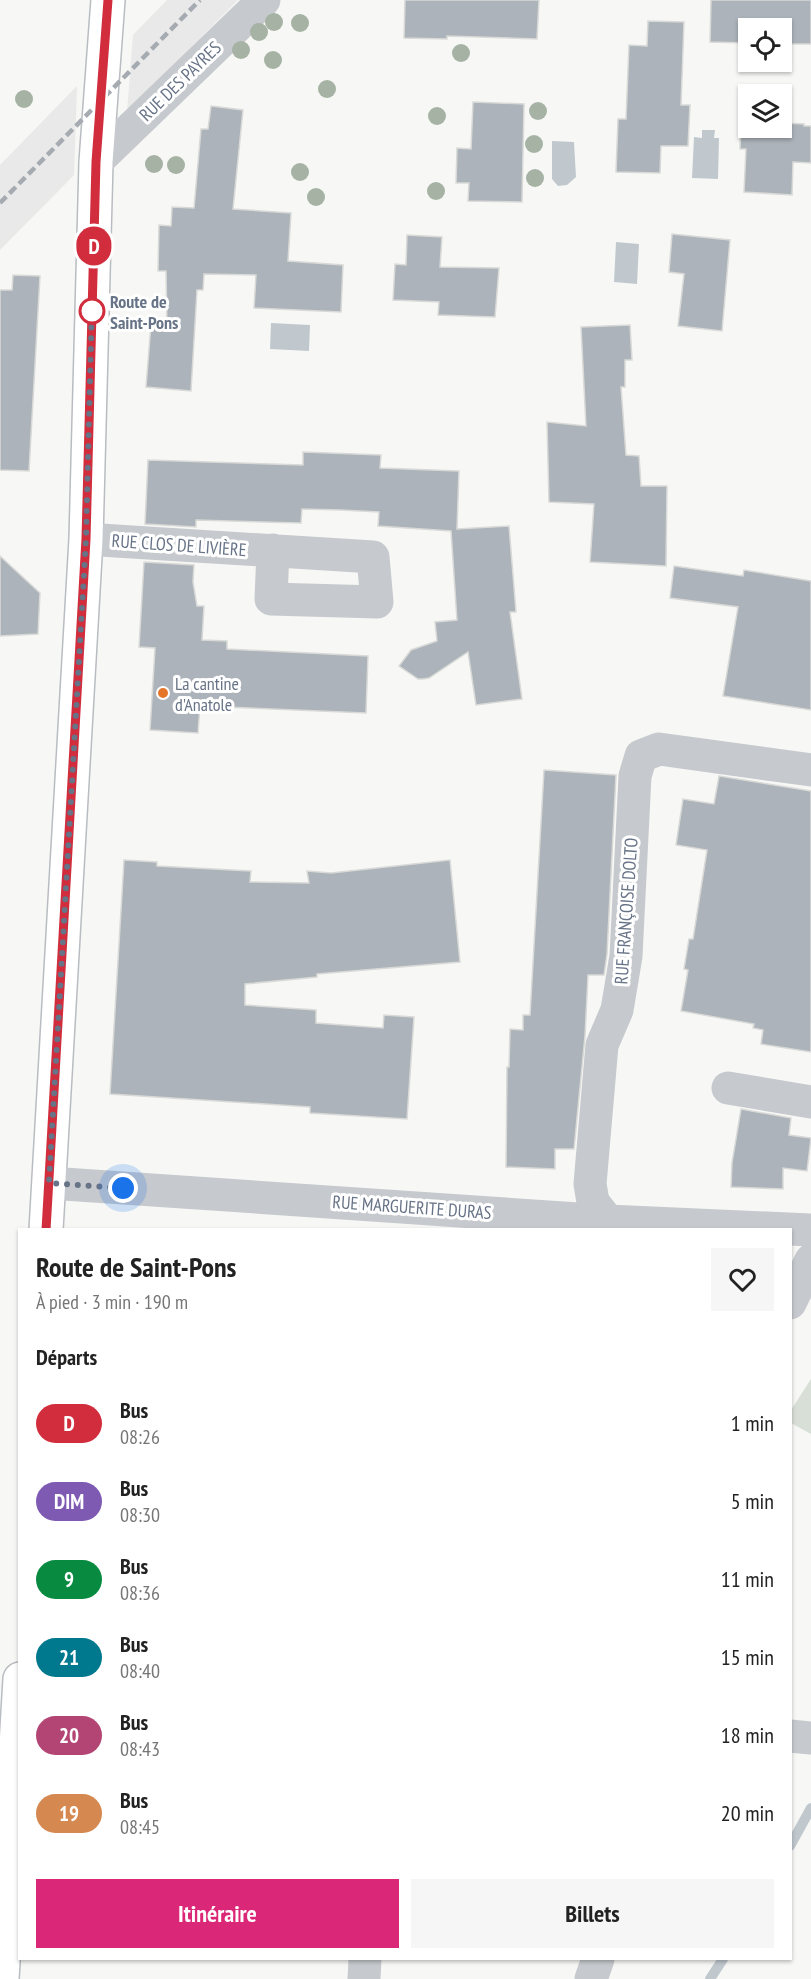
<!DOCTYPE html>
<html lang="fr">
<head>
<meta charset="utf-8">
<style>
  body { margin:0; font-family:"PT Sans Narrow",sans-serif; background:#f6f6f6; color:#222; height:100vh; display:flex; flex-direction:column; font-size:22px; white-space:nowrap }
  * { box-sizing:border-box; margin:0 }
  p { font-size:20px; color:#767676 }
  .icon { flex:none; width:33px; height:33px; fill:none; stroke:currentColor; stroke-width:2; stroke-linecap:round; stroke-linejoin:round }
  .map { position:relative; flex:1; overflow:hidden }
  .sheet { position:absolute; left:18px; top:1228px; width:774px; height:732px; display:flex; flex-direction:column; background:#fff; border-radius:0px; box-shadow:0 2px 4px #0004 }
  .sheet>* { flex:none }
  .badge { padding:0 12px; border-radius:20px; font-size:21px; line-height:39px }
  .tools { position:absolute; left:738px; top:18px; display:grid; gap:12px }
  .tools a { display:grid; place-items:center; width:54px; height:54px; border-radius:0px; background:#fff; box-shadow:0 2px 4px #0004; font-size:30px }
  .you { position:absolute; width:30px; height:30px; margin:-15px; border:4px solid #fff; border-radius:50%; background:#1a73e8; box-shadow:0 0 0 9px #1a73e833 }
  .map>.badge { position:absolute; translate:-50% -50%; box-shadow:0 0 0 3px #fff }
  h2 { padding:0 18px; font-size:22px; line-height:54px }
  .round { display:grid; place-items:center; flex:none; width:63px; height:63px; border-radius:0px; background:#f6f6f6 }
  .headline { display:flex; align-items:center; justify-content:space-between; height:102px; padding:0 18px }
  h1 { font-size:28px; font-weight:700; line-height:45px }
  .action { display:flex; gap:12px; margin-top:auto; padding:12px 18px }
  .action a { flex:1; height:69px; border-radius:0px; background:#db2777; color:#fff; font-size:24px; font-weight:700; line-height:69px; text-align:center }
  .action a+a { background:#f6f6f6; color:#222 }
  ul { padding:0; list-style:none }
  li { display:flex; align-items:center; gap:18px; height:78px; padding:0 18px }
  li div { flex:1 }
  li b { display:block; font-size:22px }
  li em { font-style:normal }
  li .badge { min-width:66px; font-weight:700; text-align:center }
  .map>svg:first-child { display:block }
</style>
</head>
<body>
<div class="map">
<svg width="811" height="1979" viewBox="0 0 811 1979">
  <rect width="100%" height="100%" fill="#f7f8f5"/>
  <!-- built -->
  <g fill="#e8e9e8">
    <polygon points="167,0 238,0 127,112 133,35"/>
    <polygon points="77,86 74,175 0,250 0,165"/>
  </g>
  <!-- green -->
  <polygon fill="#d8dfd6" points="811,1379 811,1434 791,1423 791,1410"/>
  <!-- water -->
  <g fill="#c0c8ce">
    <polygon points="702,130 715,130 714,138 719,138 718,179 692,178 694,137 702,138"/>
    <polygon points="552,141 574,142 576,177 567,185 558,186 552,179"/>
    <polygon points="616,242 639,244 637,284 614,282"/>
    <polygon points="271,323 310,325 309,351 270,349"/>
  </g>
  <g fill="none" stroke-linecap="round" stroke-linejoin="round">
    <!-- stream -->
    <g stroke="#c0c8ce" stroke-width="10">
      <polyline points="790,1846 811,1808"/>
      <polyline points="710,1979 723,1959"/>
    </g>
  </g>
  <!-- building -->
  <g fill="#acb3ba" stroke="#d9dad7" stroke-width="1.5">
    <polygon points="405,0 539,0 537,39 447,36 447,39 404,38"/>
    <polygon points="711,0 811,0 811,44 782,44 782,28 748,28 748,43 710,42"/>
    <polygon points="648,21 684,22 681,105 690,105 688,146 661,146 660,173 616,172 618,119 626,119 629,45 647,46"/>
    <polygon points="473,102 524,104 522,202 468,201 469,183 456,183 457,148 471,149"/>
    <polygon points="211,106 243,110 233,209 291,213 288,261 343,265 341,312 254,308 256,275 204,274 203,290 197,290 191,391 146,387 151,324 167,325 166,271 158,271 159,225 171,226 172,207 194,208 201,129 208,129"/>
    <polygon points="741,122 748,122 748,128 782,128 782,123 804,124 804,126 811,126 811,163 793,162 792,195 744,192 746,149 740,149"/>
    <polygon points="672,234 730,240 722,331 678,326 684,274 669,272"/>
    <polygon points="407,235 442,237 440,267 499,268 495,317 438,315 439,302 393,300 395,264 406,265"/>
    <polygon points="13,275 40,276 29,471 0,470 0,290 12,290"/>
    <polygon points="630,325 632,360 625,360 625,387 621,387 626,455 639,456 641,486 667,486 666,566 590,562 594,504 549,502 547,422 586,426 581,327"/>
    <polygon points="303,452 381,455 380,468 459,471 457,529 509,526 516,612 510,612 522,699 476,705 468,652 429,678 423,679 418,679 399,666 411,650 437,641 435,622 457,620 451,531 378,526 379,512 341,510 302,509 301,523 196,520 196,527 145,524 148,460 303,465"/>
    <polygon points="0,556 40,593 38,634 0,636"/>
    <polygon points="144,562 194,565 193,582 197,606 204,606 202,640 227,641 227,649 368,656 366,713 200,706 198,733 150,730 155,648 139,647"/>
    <polygon points="674,566 743,576 744,570 811,581 811,710 723,696 738,607 670,598"/>
    <polygon points="544,770 616,775 607,954 604,975 588,975 585,1036 574,1149 555,1149 555,1169 506,1167 507,1067 509,1067 510,1029 523,1030 523,1015 530,1015"/>
    <polygon points="719,776 811,791 811,1052 761,1044 763,1030 753,1028 754,1024 681,1011 688,970 684,969 689,939 693,939 707,850 676,845 683,799 714,804"/>
    <polygon points="124,860 157,862 157,866 251,871 250,882 309,883 307,871 331,873 450,860 460,962 317,974 317,977 245,984 245,1005 316,1010 316,1023 383,1028 384,1015 414,1017 407,1119 310,1113 310,1107 110,1094"/>
    <polygon points="741,1109 791,1118 789,1135 811,1138 807,1171 783,1168 783,1189 731,1187 732,1163"/>
  </g>
  <g fill="none" stroke-linecap="round" stroke-linejoin="round">
    <defs>
      <g id="major">
        <polyline points="46,1230 86,539 96,162 108,0"/>
        <polyline points="2,1979 20,1679"/>
      </g>
    </defs>
    <!-- major casing -->
    <use href="#major" stroke="#b9bcc1" stroke-width="36"/>
    <!-- minor -->
    <g stroke="#c6c9cd" stroke-width="33">
      <polyline points="96,162 264,0"/>
      <polyline points="86,539 116,541 373,557 377,602 271,599 273,550"/>
      <polyline points="728,1088 811,1102"/>
      <polyline points="49,1183 608,1221 811,1230"/>
      <polyline points="608,1230 608,1221 593,1202 590,1184 602,1045 617,1010 626,956 635,776 641,756 659,749 811,770"/>
      <polyline points="790,1303 811,1260"/>
      <polyline points="790,1736 811,1738"/>
      <polyline points="364,1979 365,1959"/>
      <polyline points="591,1979 598,1959"/>
    </g>
    <!-- major -->
    <use href="#major" stroke="#fff" stroke-width="33"/>
    <!-- rail -->
    <polyline stroke="#a6abb2" stroke-width="4.5" stroke-dasharray="9 4.5" stroke-linecap="butt" points="0,203 200,0"/>
  </g>
  <!-- trees -->
  <g fill="#a5b2a4">
    <circle cx="274" cy="22" r="9"/>
    <circle cx="300" cy="23" r="9"/>
    <circle cx="259" cy="32" r="9"/>
    <circle cx="241" cy="50" r="9"/>
    <circle cx="461" cy="53" r="9"/>
    <circle cx="273" cy="60" r="9"/>
    <circle cx="327" cy="89" r="9"/>
    <circle cx="24" cy="99" r="9"/>
    <circle cx="538" cy="111" r="9"/>
    <circle cx="437" cy="116" r="9"/>
    <circle cx="534" cy="144" r="9"/>
    <circle cx="154" cy="164" r="9"/>
    <circle cx="176" cy="165" r="9"/>
    <circle cx="300" cy="172" r="9"/>
    <circle cx="535" cy="178" r="9"/>
    <circle cx="436" cy="191" r="9"/>
    <circle cx="316" cy="197" r="9"/>
  </g>
  <g fill="none" stroke-linecap="round" stroke-linejoin="round">
    <defs>
      <polyline id="line" points="46,1230 86,539 96,162 108,0"/>
    </defs>
    <!-- line casing -->
    <use href="#line" stroke="#fff" stroke-width="14"/>
    <!-- line -->
    <use href="#line" stroke="#d12d3d" stroke-width="9"/>
    <!-- walk -->
    <polyline stroke="#677386" stroke-width="6" stroke-dasharray="0 10.8" points="92,311 92,303 86,539 49,1183 123,1188"/>
  </g>
  <!-- markers -->
  <circle fill="#fff" stroke="#d12d3d" stroke-width="3" cx="92" cy="311" r="12"/>
  <circle fill="#e57528" stroke="#fff" stroke-width="2" cx="163" cy="693" r="6"/>
  <g text-anchor="middle" dominant-baseline="central" stroke-width="6" stroke-linejoin="round" paint-order="stroke">
    <!-- street labels -->
    <g font-size="18" fill="#677386" stroke="#fff">
      <text transform="translate(180 81) rotate(-44)">RUE DES PAYRES</text>
      <text transform="translate(179 545) rotate(4)">RUE CLOS DE LIVIÈRE</text>
      <text transform="translate(626 911) rotate(-86)">RUE FRANÇOISE DOLTO</text>
      <text transform="translate(412 1207) rotate(4)">RUE MARGUERITE DURAS</text>
    </g>
    <!-- stop labels -->
    <g font-size="18" font-weight="bold" fill="#677386" stroke="#fff" text-anchor="start">
      <text x="110" y="301">Route de<tspan x="110" dy="21">Saint-Pons</tspan></text>
    </g>
    <!-- poi labels -->
    <g font-size="18" fill="#677386" stroke="#fff" text-anchor="start">
      <text x="175" y="683">La cantine<tspan x="175" dy="21">d'Anatole</tspan></text>
    </g>
  </g>
</svg>
<div class="tools">
<a><svg class="icon" aria-label="locate" viewBox="0 0 24 24"><circle cx="12" cy="12" r="6"/><path d="M12 2v4M12 18v4M2 12h4M18 12h4"/></svg></a>
<a><svg class="icon" aria-label="layers" viewBox="0 0 24 24"><path d="M12 4l9 5-9 5-9-5zM3 14l9 5 9-5"/></svg></a>
</div>
<div class="you" style="left:123px;top:1188px"></div>
<b class="badge" style="left:94px;top:246px;background:#d12d3d;color:#fff">D</b>
<section class="sheet">
<div class="headline"><div><h1>Route de Saint-Pons</h1><p>À pied · 3 min · 190 m</p></div><a class="round"><svg class="icon" aria-label="heart" viewBox="0 0 24 24"><path d="M12 20l-8-8c-3-5 5-10 8-4 3-6 11-1 8 4z"/></svg></a></div>
<h2>Départs</h2>
<ul>
<li><span class="badge" style="background:#d12d3d;color:#fff">D</span><div><b>Bus</b><p>08:26</p></div><em>1 min</em></li>
<li><span class="badge" style="background:#7e5ab2;color:#fff">DIM</span><div><b>Bus</b><p>08:30</p></div><em>5 min</em></li>
<li><span class="badge" style="background:#088b41;color:#fff">9</span><div><b>Bus</b><p>08:36</p></div><em>11 min</em></li>
<li><span class="badge" style="background:#00798e;color:#fff">21</span><div><b>Bus</b><p>08:40</p></div><em>15 min</em></li>
<li><span class="badge" style="background:#b24573;color:#fff">20</span><div><b>Bus</b><p>08:43</p></div><em>18 min</em></li>
<li><span class="badge" style="background:#d58850;color:#fff">19</span><div><b>Bus</b><p>08:45</p></div><em>20 min</em></li>
</ul>
<div class="action"><a>Itinéraire</a><a>Billets</a></div>
</section>
</div>
</body>
</html>
